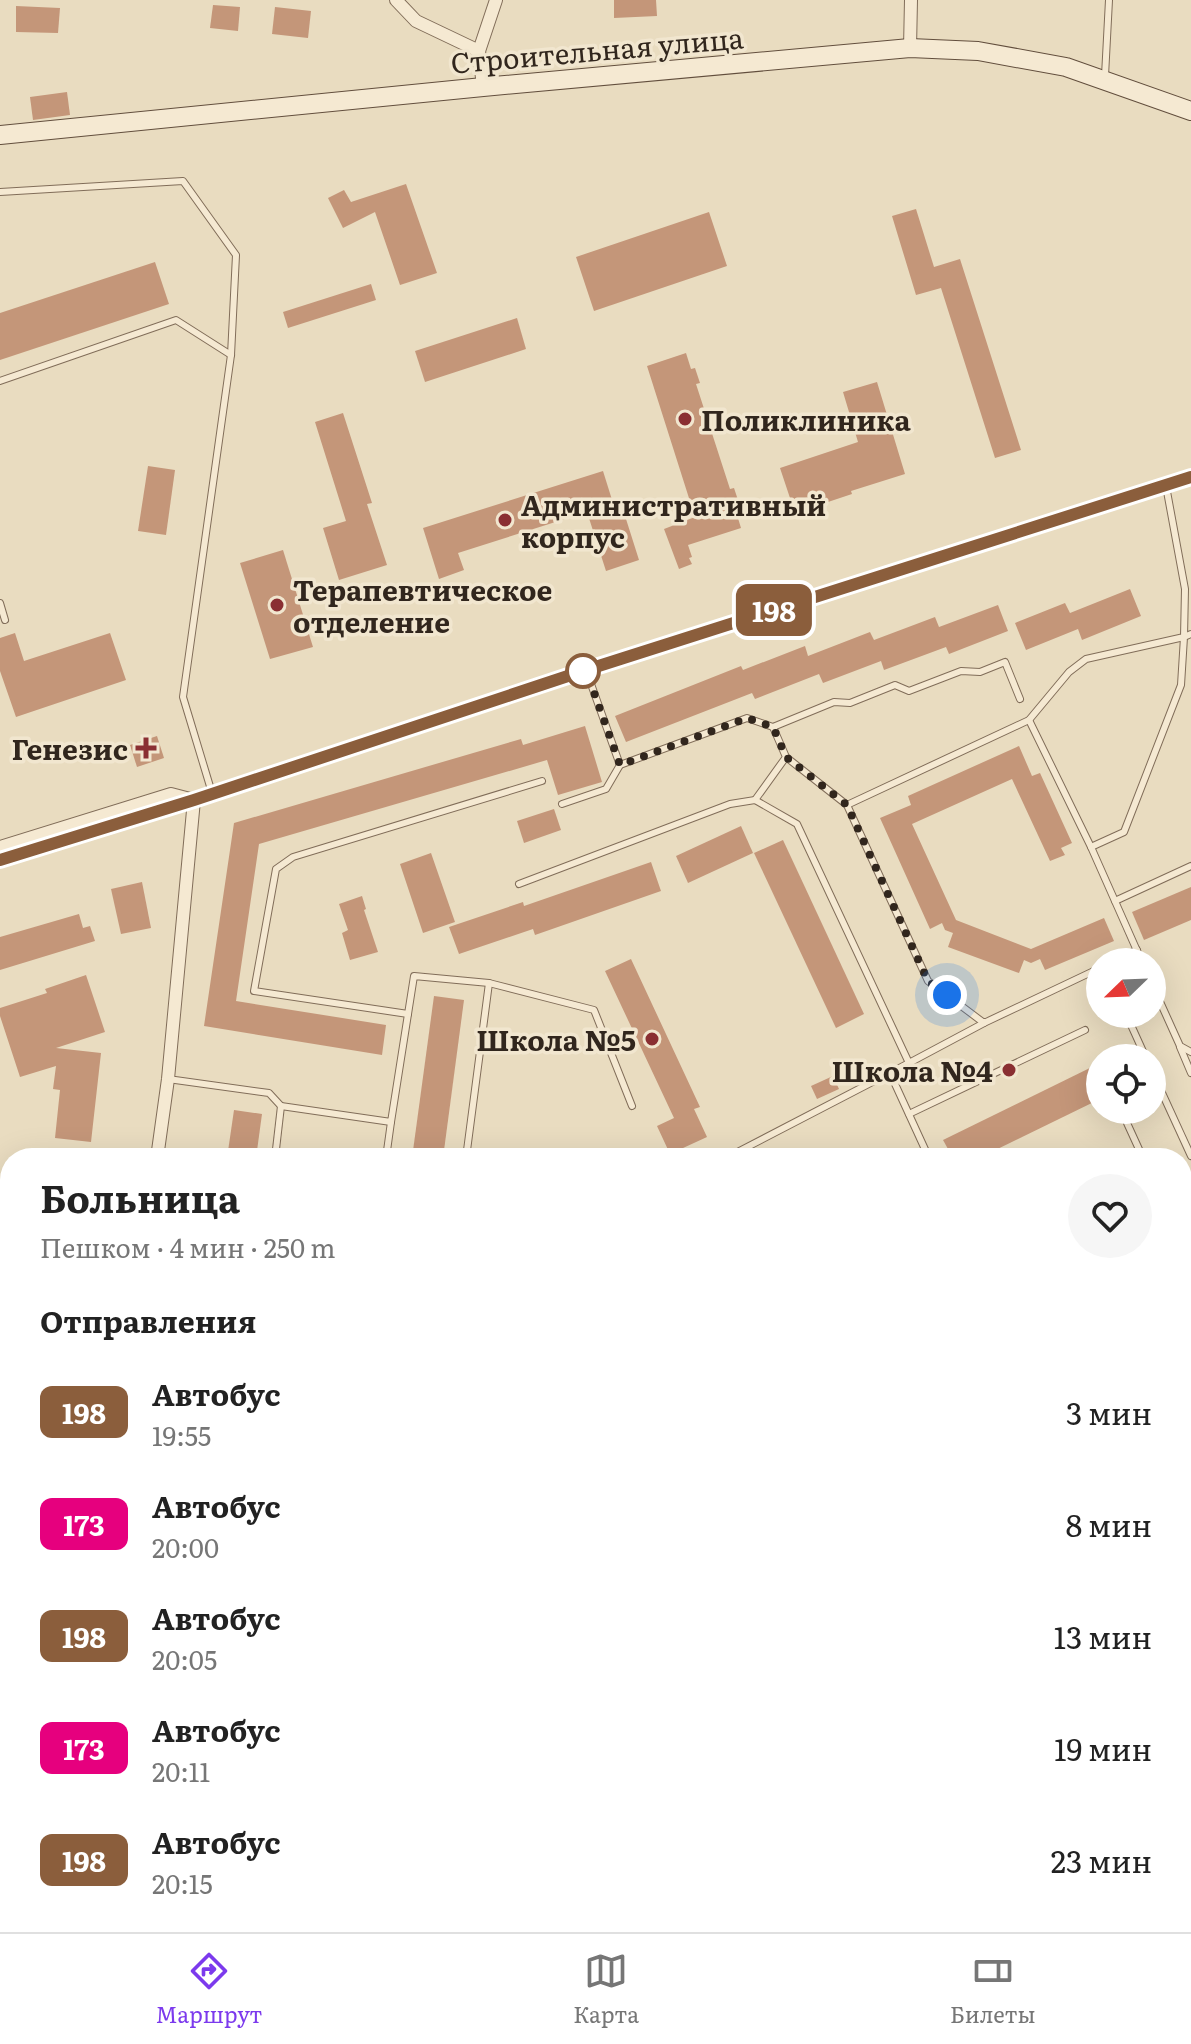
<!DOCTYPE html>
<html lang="ru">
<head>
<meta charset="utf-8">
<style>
  body { margin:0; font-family:Literata,serif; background:#f6f6f6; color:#222; height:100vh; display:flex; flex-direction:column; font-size:30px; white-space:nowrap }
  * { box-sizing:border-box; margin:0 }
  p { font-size:26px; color:#767676 }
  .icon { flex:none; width:44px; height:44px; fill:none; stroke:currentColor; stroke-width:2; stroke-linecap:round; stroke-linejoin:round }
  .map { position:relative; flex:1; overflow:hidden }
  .details { position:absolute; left:0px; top:1148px; width:1192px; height:784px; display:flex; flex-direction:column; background:#fff; border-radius:32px 32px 0 0; box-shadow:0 8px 32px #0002 }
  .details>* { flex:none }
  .badge { padding:0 16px; border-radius:12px; font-size:28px; line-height:52px }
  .needle { width:52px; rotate:247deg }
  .buttons { position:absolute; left:1086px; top:948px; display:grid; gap:16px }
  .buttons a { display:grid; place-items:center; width:80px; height:80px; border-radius:50%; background:#fff; box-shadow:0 8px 32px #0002; font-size:40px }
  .you { position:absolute; width:40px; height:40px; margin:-20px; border:6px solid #fff; border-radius:50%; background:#1a73e8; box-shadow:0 0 0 12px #1a73e833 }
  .map>.badge { position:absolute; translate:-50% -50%; box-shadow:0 0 0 4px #fff }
  h2 { padding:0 40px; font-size:30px; line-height:72px }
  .round { display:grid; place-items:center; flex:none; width:84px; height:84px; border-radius:42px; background:#f6f6f6 }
  .summary { display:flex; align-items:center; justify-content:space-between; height:136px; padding:0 40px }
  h1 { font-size:38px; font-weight:700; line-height:60px }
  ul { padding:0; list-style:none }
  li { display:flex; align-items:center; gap:24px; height:112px; padding:0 40px }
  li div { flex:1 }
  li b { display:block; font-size:30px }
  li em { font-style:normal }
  li .badge { min-width:88px; font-weight:700; text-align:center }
  .dock { display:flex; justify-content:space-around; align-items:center; height:112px; border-top:2px solid #e0e0e0; background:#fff; font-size:22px; color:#767676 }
  .dock a { display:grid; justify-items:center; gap:4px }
  .dock .active { color:#7c3aed }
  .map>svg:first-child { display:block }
</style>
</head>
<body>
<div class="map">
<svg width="1191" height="1932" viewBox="0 0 1191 1932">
  <rect width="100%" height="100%" fill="#e9dcc0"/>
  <!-- green -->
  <g fill="#c2c695">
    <polygon points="0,1501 10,1507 10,1650 0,1645"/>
    <polygon points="544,1922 769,1922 787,1932 564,1932"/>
  </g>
  <!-- building -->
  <g fill="#c49679">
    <polygon points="614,0 656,0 657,16 614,18"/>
    <polygon points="213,5 240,7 238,31 210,28"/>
    <polygon points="16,6 60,8 58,33 16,32"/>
    <polygon points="275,7 311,11 308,38 272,34"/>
    <polygon points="67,92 70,115 33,120 30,97"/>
    <polygon points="406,184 437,273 400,285 375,212 343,228 328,198 344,190 351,202"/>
    <polygon points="916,209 934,267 960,259 1021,450 995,458 941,288 916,295 892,216"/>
    <polygon points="709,212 727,266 594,311 576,257"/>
    <polygon points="155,262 169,304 0,360 0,313"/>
    <polygon points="371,284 376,300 288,328 283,312"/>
    <polygon points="517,318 526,349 425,382 415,351"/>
    <polygon points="686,353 691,369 695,368 700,383 696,384 730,489 734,488 739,503 734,505 741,528 688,545 692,557 689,558 692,564 679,569 664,529 695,517 647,366"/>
    <polygon points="877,382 905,474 851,491 852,494 795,513 780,468 858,442 843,392"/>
    <polygon points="343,413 372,503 367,504 387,565 339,580 323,528 346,521 315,422"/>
    <polygon points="148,466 175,470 166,535 138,531"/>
    <polygon points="603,471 613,503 620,500 639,560 606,571 587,512 458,553 464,570 439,579 423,528"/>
    <polygon points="283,550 313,647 270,659 240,563"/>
    <polygon points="1130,589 1141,616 1082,640 1078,629 1026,650 1015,623 1065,603 1070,613"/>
    <polygon points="998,605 1008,631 949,654 946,647 884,670 881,661 823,683 819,674 755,699 752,693 626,742 615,716 741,666 743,670 805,646 808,656 870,632 874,640 935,617 939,627"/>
    <polygon points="15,633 24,661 110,633 126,680 16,717 0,671 0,638"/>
    <polygon points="585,726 602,782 558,795 547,760 259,844 236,1001 386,1025 382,1055 204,1026 234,823 521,739 523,745"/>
    <polygon points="157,736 164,758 137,767 130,745"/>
    <polygon points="1019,746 1032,776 1040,773 1072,843 1061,848 1065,855 1050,861 1012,779 912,824 956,920 1031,949 1104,918 1114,941 1045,970 1040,959 1031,963 1024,960 1019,973 948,947 953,933 945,930 942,923 930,929 880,818 911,805 908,796"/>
    <polygon points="554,809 561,830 524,843 517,821"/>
    <polygon points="741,826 753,853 688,883 676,856"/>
    <polygon points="783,840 864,1014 836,1028 754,853"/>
    <polygon points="431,853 455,922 423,933 400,864"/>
    <polygon points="651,862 661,891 535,935 533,929 459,954 449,927 523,902 524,906"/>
    <polygon points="142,882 151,928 121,934 111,889"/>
    <polygon points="1191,887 1191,920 1144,940 1132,912"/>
    <polygon points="362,896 366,909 364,910 378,952 350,960 342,933 348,930 339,904"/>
    <polygon points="79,914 83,928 90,926 95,941 0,970 0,937"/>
    <polygon points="631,959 700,1107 694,1109 707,1137 670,1154 657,1126 674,1118 605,971"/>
    <polygon points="86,975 105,1032 56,1048 101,1053 91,1142 55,1138 60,1090 53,1089 56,1066 20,1077 0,1016 0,1008 47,993 45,989"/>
    <polygon points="434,996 464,1000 443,1158 412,1158"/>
    <polygon points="1100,1063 1100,1099 979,1158 953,1158 943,1140"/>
    <polygon points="833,1076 839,1089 817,1099 811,1086"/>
    <polygon points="234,1110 262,1114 256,1158 227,1158"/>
  </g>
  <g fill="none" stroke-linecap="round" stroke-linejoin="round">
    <defs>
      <g id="service">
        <polyline points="1105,76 1109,0"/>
        <polyline points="0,192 183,181 236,255 231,355 183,697 212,793"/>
        <polyline points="0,381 176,320 231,355"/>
        <polyline points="0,603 5,620"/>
        <polyline points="586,670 620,765 747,718 773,727 834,702 850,703 895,685 909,691 961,671 980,672 1005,662 1020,699"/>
        <polyline points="1029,720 1091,847 1142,962"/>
        <polyline points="786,757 847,805"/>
        <polyline points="755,800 786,757 773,727"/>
        <polyline points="562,804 606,789 620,765"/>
        <polyline points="1091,847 1124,832 1181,685 1184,637 1191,634"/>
        <polyline points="519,884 730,804 755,800 797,824 909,1063 984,1023"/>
        <polyline points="1115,901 1191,866"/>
        <polyline points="1112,962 1137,950"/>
        <polyline points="1100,968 984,1023 928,981 847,805 1029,720 1069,672 1086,659 1184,637 1185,589 1166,486"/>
        <polyline points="1152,984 1180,1046 1191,1052"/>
        <polyline points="408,1014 254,991 276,869 293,857 542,781"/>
        <polyline points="1126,1014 1146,1058"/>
        <polyline points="1180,1047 1191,1073"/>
        <polyline points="1152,1071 1191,1156"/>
        <polyline points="890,1073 929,1158"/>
        <polyline points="168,1079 269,1093 281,1106 391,1122 414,976 489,983 594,1010 632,1106"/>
        <polyline points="909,1114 1085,1030"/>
        <polyline points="1127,1123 1143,1158"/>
        <polyline points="275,1158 281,1106"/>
        <polyline points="386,1158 391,1122"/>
        <polyline points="466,1158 489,983"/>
        <polyline points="726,1158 909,1063"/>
        <polyline points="1182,1244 1191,1264"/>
        <polyline points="1182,1389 1191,1385"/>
        <polyline points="1182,1766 1191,1772"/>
        <polyline points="1182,1842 1191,1847"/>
        <polyline points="1182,1915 1191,1920"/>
      </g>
      <g id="minor">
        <polyline points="396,0 416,21 479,51 483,87"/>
        <polyline points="910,48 911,0"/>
        <polyline points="479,51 496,0"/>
        <polyline points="0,847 171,794 194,800"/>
        <polyline points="0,860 194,800 586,670 1191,477"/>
        <polyline points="157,1158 168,1079 194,800"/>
        <polyline points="0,1765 10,1770"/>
        <polyline points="316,1922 336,1932"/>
        <polyline points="0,1924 19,1932"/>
      </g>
      <g id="secondary">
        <polyline points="0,135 483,87 910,48 978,51 1066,67 1191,111"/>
        <polyline points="0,1469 10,1474"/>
        <polyline points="807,1922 826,1932"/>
      </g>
    </defs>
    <!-- service casing -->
    <use href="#service" stroke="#816d59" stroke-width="8"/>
    <!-- minor casing -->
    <use href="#minor" stroke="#816d59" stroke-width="14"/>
    <!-- secondary casing -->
    <use href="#secondary" stroke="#624e3d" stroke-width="20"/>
    <!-- service -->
    <use href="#service" stroke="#f5e9d2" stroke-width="6"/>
    <!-- minor -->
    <use href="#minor" stroke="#f5e9d2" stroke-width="12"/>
    <!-- secondary -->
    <use href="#secondary" stroke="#f5e9d2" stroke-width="18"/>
  </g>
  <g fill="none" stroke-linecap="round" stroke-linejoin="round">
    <defs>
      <polyline id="line" points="0,860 194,800 586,670 1191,477"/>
    </defs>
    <!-- line casing -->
    <use href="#line" stroke="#fff" stroke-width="18"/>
    <!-- line -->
    <use href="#line" stroke="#8b5e3c" stroke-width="12"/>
    <!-- walk -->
    <polyline stroke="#31261d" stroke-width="8" stroke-dasharray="0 14.4" points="583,671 586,670 620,765 747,718 773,727 786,757 847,805 928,981 947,995"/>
  </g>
  <!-- markers -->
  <g fill="#8a2f32" stroke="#f1e6cf" stroke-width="3">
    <circle cx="685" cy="419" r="8"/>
    <circle cx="505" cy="520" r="8"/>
    <circle cx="277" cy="605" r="8"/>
    <path d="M142 736h8v8h8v8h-8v8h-8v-8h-8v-8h8z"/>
    <circle cx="652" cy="1039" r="8"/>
    <circle cx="1009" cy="1070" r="8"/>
  </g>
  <circle fill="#fff" stroke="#8b5e3c" stroke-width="4" cx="583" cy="671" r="16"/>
  <g text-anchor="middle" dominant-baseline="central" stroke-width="7" stroke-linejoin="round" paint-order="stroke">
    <!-- street labels -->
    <g font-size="28" fill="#31261d" stroke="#f1e6cf">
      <text transform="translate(597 49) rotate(-5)">Строительная улица</text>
    </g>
    <!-- poi labels -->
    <g font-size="28" font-weight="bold" fill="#31261d" stroke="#f1e6cf" text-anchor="start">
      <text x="701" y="419">Поликлиника</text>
      <text x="521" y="504">Административный<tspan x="521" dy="32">корпус</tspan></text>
      <text x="293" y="589">Терапевтическое<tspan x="293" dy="32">отделение</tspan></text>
      <text x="128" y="748" text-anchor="end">Генезис</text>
      <text x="636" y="1039" text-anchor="end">Школа №5</text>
      <text x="993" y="1070" text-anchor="end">Школа №4</text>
    </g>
  </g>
</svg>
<div class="buttons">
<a><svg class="needle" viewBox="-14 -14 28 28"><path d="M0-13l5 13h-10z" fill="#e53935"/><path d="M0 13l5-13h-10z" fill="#767676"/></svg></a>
<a><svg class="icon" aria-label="locate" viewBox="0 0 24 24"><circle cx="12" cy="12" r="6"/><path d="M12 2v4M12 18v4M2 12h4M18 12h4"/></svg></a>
</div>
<div class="you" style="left:947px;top:995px"></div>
<b class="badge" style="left:774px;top:610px;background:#8b5e3c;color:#fff">198</b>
<section class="details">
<div class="summary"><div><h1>Больница</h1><p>Пешком · 4 мин · 250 m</p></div><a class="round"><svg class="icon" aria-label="heart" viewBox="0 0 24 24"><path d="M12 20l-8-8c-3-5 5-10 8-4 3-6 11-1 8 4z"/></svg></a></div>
<h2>Отправления</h2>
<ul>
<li><span class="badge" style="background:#8b5e3c;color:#fff">198</span><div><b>Автобус</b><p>19:55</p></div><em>3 мин</em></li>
<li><span class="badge" style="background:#e6007e;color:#fff">173</span><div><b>Автобус</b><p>20:00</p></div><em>8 мин</em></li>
<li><span class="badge" style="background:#8b5e3c;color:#fff">198</span><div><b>Автобус</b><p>20:05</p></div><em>13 мин</em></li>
<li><span class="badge" style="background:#e6007e;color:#fff">173</span><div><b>Автобус</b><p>20:11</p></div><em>19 мин</em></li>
<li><span class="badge" style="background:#8b5e3c;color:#fff">198</span><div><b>Автобус</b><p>20:15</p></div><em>23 мин</em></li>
</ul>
</section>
</div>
<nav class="dock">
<a class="active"><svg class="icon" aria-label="directions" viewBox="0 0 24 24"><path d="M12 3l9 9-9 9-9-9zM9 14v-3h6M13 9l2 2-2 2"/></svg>Маршрут</a>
<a><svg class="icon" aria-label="map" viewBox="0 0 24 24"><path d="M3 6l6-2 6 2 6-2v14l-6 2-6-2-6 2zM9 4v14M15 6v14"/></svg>Карта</a>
<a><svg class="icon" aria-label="tickets" viewBox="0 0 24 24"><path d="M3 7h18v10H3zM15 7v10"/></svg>Билеты</a>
</nav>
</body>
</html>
